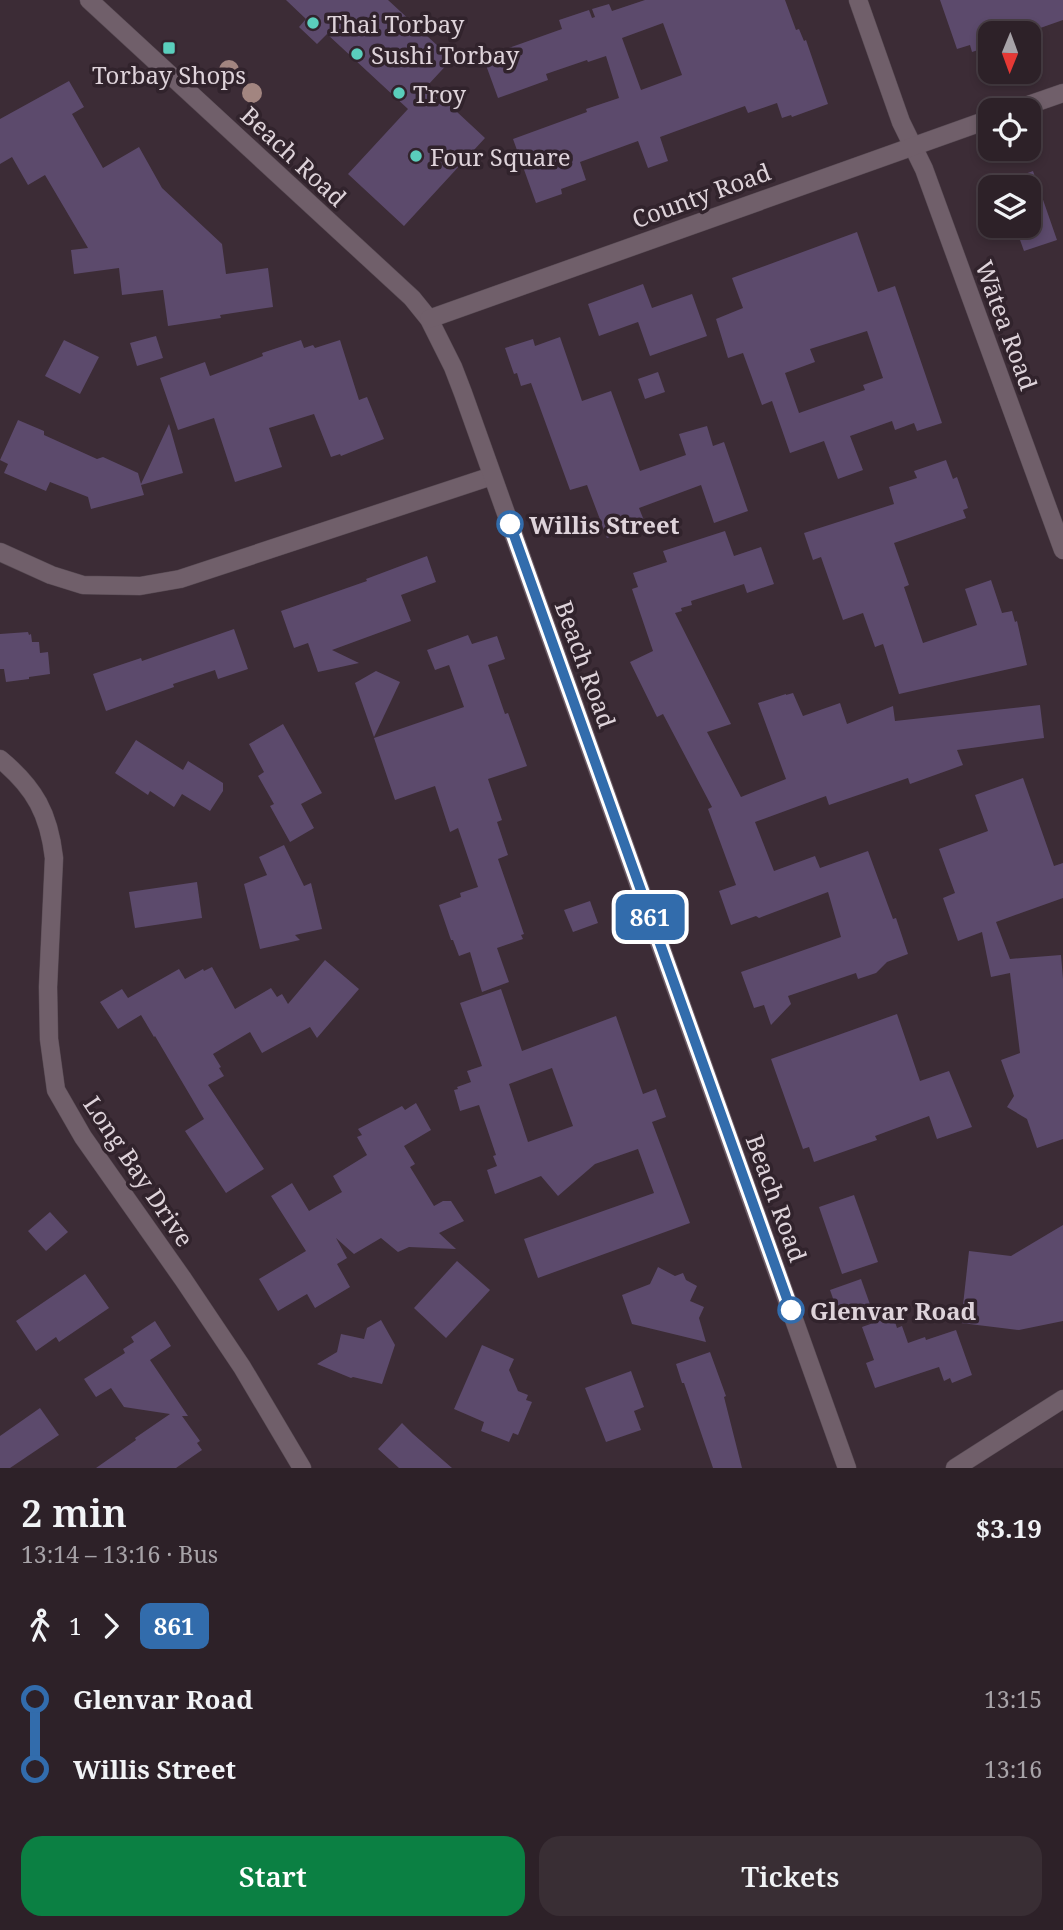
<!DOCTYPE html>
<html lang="en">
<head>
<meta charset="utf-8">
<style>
  body { margin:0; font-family:"Noto Serif",serif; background:#392e34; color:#f1f3f6; height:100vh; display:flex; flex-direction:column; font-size:26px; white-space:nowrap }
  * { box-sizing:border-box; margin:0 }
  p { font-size:23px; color:#a7a3a8 }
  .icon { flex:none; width:38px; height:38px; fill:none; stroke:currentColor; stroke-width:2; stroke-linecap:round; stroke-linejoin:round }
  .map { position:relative; height:1468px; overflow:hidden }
  .details { display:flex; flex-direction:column; background:#2d2128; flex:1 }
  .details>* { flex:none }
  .badge { padding:0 14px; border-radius:10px; font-size:24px; line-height:46px }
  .needle { width:46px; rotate:181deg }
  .fabs { position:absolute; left:978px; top:21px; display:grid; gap:14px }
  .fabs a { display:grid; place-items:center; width:63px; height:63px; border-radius:14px; background:#2d2128; box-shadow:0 4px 10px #0003,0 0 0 2px #483e45; font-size:35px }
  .map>.badge { position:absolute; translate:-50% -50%; box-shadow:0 0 0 4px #fff }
  .legs { display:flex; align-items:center; gap:10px; height:77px; padding:0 21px; font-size:23px }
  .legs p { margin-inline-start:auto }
  .head { display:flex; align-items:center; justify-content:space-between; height:119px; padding:0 21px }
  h1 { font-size:38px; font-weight:600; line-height:52px }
  .action { display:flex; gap:14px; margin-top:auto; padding:14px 21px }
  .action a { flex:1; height:80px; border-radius:21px; background:#0b8043; color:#fff; font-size:28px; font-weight:600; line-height:80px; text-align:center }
  .action a+a { background:#392e34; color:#f1f3f6 }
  ul { padding:0 21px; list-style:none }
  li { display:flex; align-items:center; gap:24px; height:70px; font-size:26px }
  li i { display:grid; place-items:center; width:10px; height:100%; margin:0 9px; background:currentColor }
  li i::after { content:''; width:18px; height:18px; margin:-9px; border:5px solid; border-radius:50%; background:#2d2128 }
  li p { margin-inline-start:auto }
  li:first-child i { background:linear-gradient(#0000 50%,currentColor 0) }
  li:last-child i { background:linear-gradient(currentColor 50%,#0000 0) }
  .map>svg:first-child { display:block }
</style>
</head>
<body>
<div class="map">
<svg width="1063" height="1468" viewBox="0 0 1063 1468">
  <rect width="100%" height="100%" fill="#3c2c36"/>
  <!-- building -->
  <g fill="#5c4a6c" fill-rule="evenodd">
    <polygon points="286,0 388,0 452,59 428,85 485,138 404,226 348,174 408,109 327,34 317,44 299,27 306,19"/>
    <path d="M 645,0 L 785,0 L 796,30 L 799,29 L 804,41 L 806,40 L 828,104 L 792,117 L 791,115 L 782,118 L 777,103 L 748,113 L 745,106 L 660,137 L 668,161 L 648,168 L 638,141 L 580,162 L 586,180 L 561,189 L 562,194 L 536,203 L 513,139 L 587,112 L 586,109 L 619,98 L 606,56 L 588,62 L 587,60 L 546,74 L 548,80 L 498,98 L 483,57 L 562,29 L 559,20 L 589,10 L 592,18 L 595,17 L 592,9 L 609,4 L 612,11 ZM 663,23 L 682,75 L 641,90 L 622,38 Z"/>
    <polygon points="940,0 1063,0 1063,20 1026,33 990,33 990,46 972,52 970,45 957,49"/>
    <polygon points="69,81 84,107 72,114 103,168 139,147 162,188 222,244 226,274 268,268 273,307 220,315 221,318 168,326 163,290 122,295 119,268 74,274 71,250 88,248 45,175 28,185 12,157 0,164 0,119"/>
    <polygon points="1033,171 1057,240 1024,251 1015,226 1029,226 1029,187 1002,187 1000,183"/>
    <path d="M 857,232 L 878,292 L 895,286 L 942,423 L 917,431 L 914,423 L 895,430 L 892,421 L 850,436 L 863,470 L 838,479 L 824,441 L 790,453 L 772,401 L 762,405 L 743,353 L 728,358 L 716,319 L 743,308 L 732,278 ZM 867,331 L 883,378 L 863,385 L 865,390 L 799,413 L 785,373 L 815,362 L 810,349 Z"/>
    <polygon points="643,284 652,308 692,294 707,336 650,356 638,322 599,336 588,304"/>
    <polygon points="156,336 163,358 137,366 130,343"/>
    <polygon points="560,337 582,401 611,391 640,471 686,455 679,434 707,426 713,446 724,442 748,511 714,523 701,485 639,508 645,523 607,538 587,485 570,490 531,383 521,386 517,373 514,374 505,348 533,339 535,346"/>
    <polygon points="64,340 99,357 80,394 45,376"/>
    <polygon points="301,340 304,348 313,345 315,348 340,340 359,400 367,397 384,439 341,456 340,454 331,457 314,414 269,428 282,467 235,482 214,418 178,430 160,378 205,362 210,376 263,356 262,353"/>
    <polygon points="658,372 665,392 645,399 638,379"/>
    <polygon points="18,420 44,431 44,435 97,459 103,457 138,473 141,484 169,424 183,473 141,485 144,495 91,509 88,497 50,482 46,491 4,473 8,464 0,460"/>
    <polygon points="946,460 953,479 957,477 968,508 963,510 966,518 894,543 909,585 904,587 923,643 977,625 965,589 991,580 1002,613 1012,611 1015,622 1017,621 1027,665 899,694 883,644 875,647 863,613 843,620 821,557 813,560 804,533 894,504 889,487 917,478 914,471"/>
    <polygon points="725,531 734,556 761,547 774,584 747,593 744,584 691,601 692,605 681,608 682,611 675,613 731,724 707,732 741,797 786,779 758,703 786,694 786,695 793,693 803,716 840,703 847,724 893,706 895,721 1040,705 1044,738 957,750 963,765 910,784 908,778 829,805 826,796 755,822 774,871 815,856 820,868 868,851 893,919 896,918 908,954 887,962 876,973 858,979 856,973 788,996 791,1004 771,1025 764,1005 754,1008 741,972 841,937 828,892 759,918 756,916 731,925 719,891 736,885 708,809 712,807 663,714 657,717 630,662 653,651 632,589 638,587 633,573 667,562 663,551"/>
    <polygon points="427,556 436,582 401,595 411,621 332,650 359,663 318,672 308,643 294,648 281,611 367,581 366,579"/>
    <polygon points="234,629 248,669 218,679 215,670 173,684 174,687 106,711 93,674 141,658 142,661"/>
    <polygon points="28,632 29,635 31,634 32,642 39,642 40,653 48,652 50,674 29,677 29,679 6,682 4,669 0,669 0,634"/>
    <polygon points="468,635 472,644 497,636 505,659 488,665 505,714 508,713 527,766 488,779 502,820 497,822 508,855 498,859 524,934 521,935 523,939 497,948 509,982 482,992 470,952 459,956 453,940 451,940 439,905 461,897 460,893 478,887 458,828 450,832 435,786 395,800 374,738 464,707 449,665 435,670 427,650"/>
    <polygon points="376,671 400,682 374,737 355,683"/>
    <polygon points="283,724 322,793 301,804 314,828 290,842 270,806 274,804 258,776 264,772 249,744"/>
    <polygon points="136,740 183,770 188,761 223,783 223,791 210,811 182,794 174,807 150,791 148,795 115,773"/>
    <polygon points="1023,778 1054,866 1063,863 1063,898 996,922 1010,959 1061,955 1063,979 1063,1139 1037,1148 1027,1119 1007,1107 1014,1096 1001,1060 1020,1053 1010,973 991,977 982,932 958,941 943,898 955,893 939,849 988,831 975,795"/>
    <polygon points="284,845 304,886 311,883 322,929 295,935 300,940 260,949 244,884 267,875 259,857"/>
    <polygon points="197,882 202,918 135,928 129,892"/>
    <polygon points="590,901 598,923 573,932 564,910"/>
    <polygon points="325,960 359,989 317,1038 310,1027 262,1053 250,1032 213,1054 221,1067 219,1068 224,1076 208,1085 264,1169 226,1193 185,1131 204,1119 155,1036 154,1037 141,1015 118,1029 100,1002 122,989 128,998 179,969 185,979 203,969 204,971 212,967 235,1009 271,988 277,997 282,994 288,1004"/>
    <path d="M 501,989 L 522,1051 L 616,1016 L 643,1094 L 656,1089 L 666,1117 L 652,1122 L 690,1223 L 538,1278 L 524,1239 L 654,1193 L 638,1149 L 595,1164 L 558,1196 L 541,1176 L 495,1194 L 487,1170 L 497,1166 L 493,1156 L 496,1155 L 479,1105 L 460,1111 L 454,1090 L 458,1089 L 457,1087 L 471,1082 L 467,1071 L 482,1066 L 460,1003 ZM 552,1068 L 573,1126 L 528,1142 L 509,1084 Z"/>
    <polygon points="897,1014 920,1081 949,1071 972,1127 937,1139 929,1116 875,1136 877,1140 814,1162 809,1147 803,1149 771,1059"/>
    <polygon points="416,1103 431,1130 404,1146 415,1164 410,1167 434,1206 443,1201 451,1201 464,1221 439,1233 456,1249 409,1247 398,1252 381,1238 354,1254 336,1238 347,1258 337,1264 350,1287 315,1308 307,1294 278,1311 259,1279 306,1251 271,1196 292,1183 309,1211 342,1192 333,1176 367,1155 357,1137 362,1135 358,1129 402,1106 405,1110"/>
    <polygon points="854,1195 878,1262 842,1274 819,1207"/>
    <polygon points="50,1212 68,1232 46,1251 28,1231"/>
    <polygon points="1063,1225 1063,1321 1019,1330 961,1323 969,1251 1011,1256"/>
    <polygon points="457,1261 490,1290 446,1338 414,1308"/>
    <polygon points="658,1267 675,1276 683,1273 686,1280 697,1286 690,1301 704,1307 699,1318 706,1342 632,1324 622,1295 650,1284"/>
    <polygon points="85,1274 109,1308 59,1342 56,1337 36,1351 16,1321"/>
    <polygon points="861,1279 872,1310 841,1321 830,1290"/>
    <polygon points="893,1316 897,1328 902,1326 908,1343 925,1337 926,1340 956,1330 972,1375 952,1383 950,1378 944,1381 939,1367 875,1388 866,1363 874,1360 862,1327"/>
    <polygon points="381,1320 395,1345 382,1384 353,1377 351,1378 317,1364 337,1352 341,1334 364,1339 367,1328"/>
    <polygon points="155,1321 171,1346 150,1360 188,1416 182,1416 200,1441 197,1443 202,1450 176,1468 96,1468 136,1440 135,1438 170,1414 124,1407 111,1388 96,1397 84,1379 125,1353 123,1349 134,1342 131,1337"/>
    <polygon points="482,1345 514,1359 509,1370 518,1391 528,1395 526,1400 532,1402 518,1435 513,1433 509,1442 481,1431 484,1422 454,1409"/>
    <polygon points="710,1352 726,1396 724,1397 742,1468 713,1468 684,1383 682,1383 676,1364"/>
    <polygon points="631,1371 644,1407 634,1411 641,1430 606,1442 585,1388"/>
    <polygon points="40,1408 59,1435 10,1468 0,1468 0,1436"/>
    <polygon points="402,1423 413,1434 452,1468 399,1468 378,1449"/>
  </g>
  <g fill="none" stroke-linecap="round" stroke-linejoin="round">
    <defs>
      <g id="street">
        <polyline points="858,0 901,122 924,169 1063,550"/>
        <polyline points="0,552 51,575 83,585 140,586 180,579 492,476"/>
        <path d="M 0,759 C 35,788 49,814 54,858 L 48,987 L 49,1039 L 56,1090 L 83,1137 L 183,1279 L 242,1367 L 302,1468"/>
      </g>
      <g id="secondary">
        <polyline points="89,0 412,298 429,319 453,367 463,393 847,1468"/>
        <polyline points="1014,110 1063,93"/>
        <polyline points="429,319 990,119"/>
        <polyline points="955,1468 1063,1399"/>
      </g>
    </defs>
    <!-- street casing -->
    <use href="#street" stroke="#574a53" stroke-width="19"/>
    <!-- secondary casing -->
    <use href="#secondary" stroke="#574a53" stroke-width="19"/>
    <!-- street -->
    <use href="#street" stroke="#705f6a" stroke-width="18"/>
    <!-- secondary -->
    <use href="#secondary" stroke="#705f6a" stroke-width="18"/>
  </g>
  <!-- trees -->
  <g fill="#a28580">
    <circle cx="229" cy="70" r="10"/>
    <circle cx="252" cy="93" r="10"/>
  </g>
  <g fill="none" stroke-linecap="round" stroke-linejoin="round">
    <defs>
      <polyline id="line-1" points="510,524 791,1310"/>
    </defs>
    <!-- line-1 casing -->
    <use href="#line-1" stroke="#fff" stroke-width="16"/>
    <!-- line-1 -->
    <use href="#line-1" stroke="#326cac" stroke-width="10"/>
  </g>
  <!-- markers -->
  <g fill="#5acebc" stroke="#31232c" stroke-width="2.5">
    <circle cx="313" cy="23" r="7"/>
    <rect x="162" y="41" width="14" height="14" rx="3.5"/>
    <circle cx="357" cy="54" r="7"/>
    <circle cx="399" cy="93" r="7"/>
    <circle cx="416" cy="156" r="7"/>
  </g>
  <g fill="#fff" stroke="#326cac" stroke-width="3.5">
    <circle cx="510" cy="524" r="12"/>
    <circle cx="791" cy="1310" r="12"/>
  </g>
  <g text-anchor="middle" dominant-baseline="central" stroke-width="7" stroke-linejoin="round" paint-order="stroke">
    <!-- poi labels -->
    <g font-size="24" fill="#ded3da" stroke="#31232c" text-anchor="start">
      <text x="327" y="23">Thai Torbay</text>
      <text x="371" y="54">Sushi Torbay</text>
      <text x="169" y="74" text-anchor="middle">Torbay Shops</text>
      <text x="413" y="93">Troy</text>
      <text x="430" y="156">Four Square</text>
    </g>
    <!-- street labels -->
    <g font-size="24" fill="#ded3da" stroke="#31232c">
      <text transform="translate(294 156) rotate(43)">Beach Road</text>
      <text transform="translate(701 195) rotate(-20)">County Road</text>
      <text transform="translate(1007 325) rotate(70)">Wātea Road</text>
      <text transform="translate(586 664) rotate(70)">Beach Road</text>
      <text transform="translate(139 1171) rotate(56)">Long Bay Drive</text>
      <text transform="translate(777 1198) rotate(70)">Beach Road</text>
    </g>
    <!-- stop labels -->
    <g font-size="24" font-weight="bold" fill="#ded3da" stroke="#31232c" text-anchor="start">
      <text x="529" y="524">Willis Street</text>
      <text x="810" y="1310">Glenvar Road</text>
    </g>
  </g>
</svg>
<div class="fabs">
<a><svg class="needle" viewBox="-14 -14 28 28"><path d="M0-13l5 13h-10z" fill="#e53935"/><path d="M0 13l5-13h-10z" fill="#a7a3a8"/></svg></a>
<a><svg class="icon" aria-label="locate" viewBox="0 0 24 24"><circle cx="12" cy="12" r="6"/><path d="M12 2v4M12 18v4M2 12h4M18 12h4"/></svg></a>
<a><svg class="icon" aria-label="layers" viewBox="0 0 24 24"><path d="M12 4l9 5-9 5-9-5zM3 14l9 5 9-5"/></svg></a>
</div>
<b class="badge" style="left:650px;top:917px;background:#326cac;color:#fff">861</b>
</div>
<section class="details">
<div class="head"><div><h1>2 min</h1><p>13:14 – 13:16 · Bus</p></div><b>$3.19</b></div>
<div class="legs"><svg class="icon" aria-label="walk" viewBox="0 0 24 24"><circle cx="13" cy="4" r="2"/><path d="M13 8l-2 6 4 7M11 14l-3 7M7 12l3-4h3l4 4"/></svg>1<svg class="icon" aria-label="forward" viewBox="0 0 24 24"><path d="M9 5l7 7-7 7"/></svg><b class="badge" style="background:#326cac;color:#fff">861</b></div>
<ul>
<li><i style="color:#326cac"></i><b>Glenvar Road</b><p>13:15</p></li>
<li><i style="color:#326cac"></i><b>Willis Street</b><p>13:16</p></li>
</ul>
<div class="action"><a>Start</a><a>Tickets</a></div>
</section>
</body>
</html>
